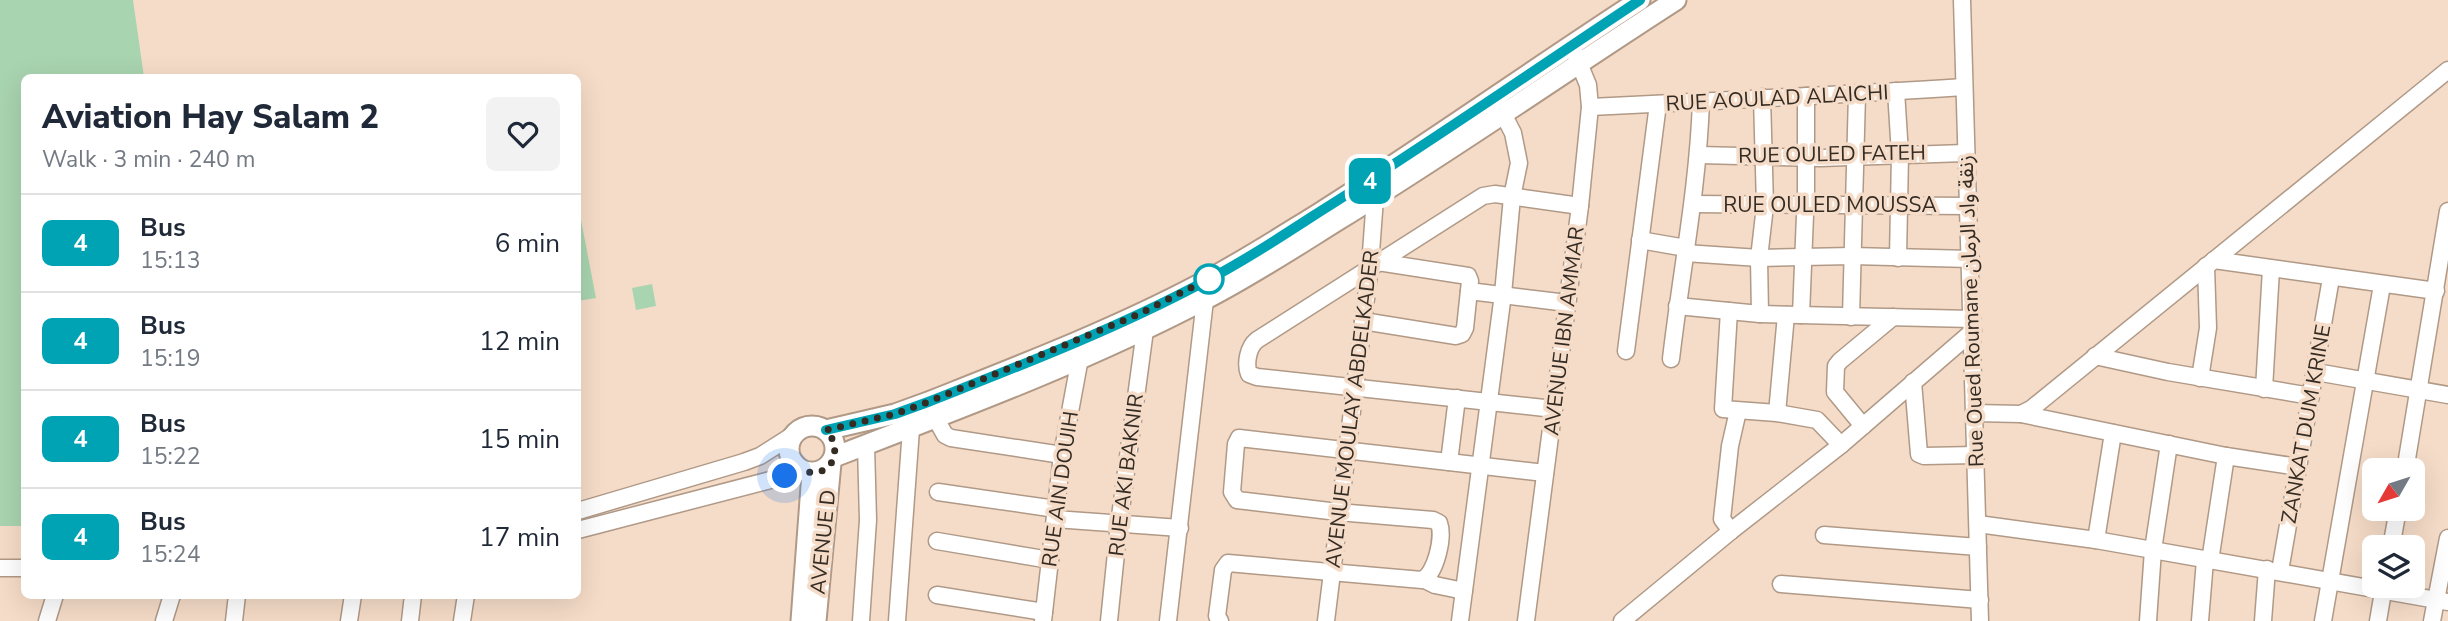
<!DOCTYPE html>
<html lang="en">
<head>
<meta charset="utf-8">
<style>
  body { margin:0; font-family:"Nunito Sans","Noto Sans Arabic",sans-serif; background:#f2f2f3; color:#1f2937; height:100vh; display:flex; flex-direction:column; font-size:26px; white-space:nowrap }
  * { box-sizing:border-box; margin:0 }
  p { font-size:23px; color:#747a83 }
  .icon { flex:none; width:38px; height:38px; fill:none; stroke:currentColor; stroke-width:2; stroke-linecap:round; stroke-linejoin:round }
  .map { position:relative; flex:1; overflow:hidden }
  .details { position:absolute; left:21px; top:74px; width:560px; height:525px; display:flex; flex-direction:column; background:#fff; border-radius:10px; box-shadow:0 7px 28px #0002 }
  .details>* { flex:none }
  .badge { padding:0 14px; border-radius:10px; font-size:24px; line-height:46px }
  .needle { width:46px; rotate:231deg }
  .tools { position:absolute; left:2362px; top:458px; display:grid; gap:14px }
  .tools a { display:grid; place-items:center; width:63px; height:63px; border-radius:10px; background:#fff; box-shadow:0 7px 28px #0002; font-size:35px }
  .you { position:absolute; width:35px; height:35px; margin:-18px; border:5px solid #fff; border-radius:50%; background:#1a73e8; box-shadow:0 0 0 10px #1a73e833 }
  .map>.badge { position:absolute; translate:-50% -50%; box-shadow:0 0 0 4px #fff }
  .round { display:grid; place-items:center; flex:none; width:74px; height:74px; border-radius:10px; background:#f2f2f3 }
  .overview { display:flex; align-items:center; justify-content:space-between; height:119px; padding:0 21px }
  h1 { font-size:33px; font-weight:800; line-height:52px }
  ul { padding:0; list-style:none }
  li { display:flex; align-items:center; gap:21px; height:98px; padding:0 21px; border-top:2px solid #e0e1e3 }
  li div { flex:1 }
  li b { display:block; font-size:26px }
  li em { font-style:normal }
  li .badge { min-width:77px; font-weight:700; text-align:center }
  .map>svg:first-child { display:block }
</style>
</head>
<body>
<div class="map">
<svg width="2448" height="621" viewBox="0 0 2448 621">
  <rect width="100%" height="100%" fill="#f5dcc8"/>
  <!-- green -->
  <g fill="#a9d4b0">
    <polygon points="0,0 133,0 144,77 24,77 24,526 0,526"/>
    <polygon points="578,204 596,298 578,301"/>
    <polygon points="652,284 656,306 636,310 632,288"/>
  </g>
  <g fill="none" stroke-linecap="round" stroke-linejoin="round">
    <defs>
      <g id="minor">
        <polyline points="1962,0 1980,621"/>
        <polyline points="1896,91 1900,154 1898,258"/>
        <polyline points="1762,97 1765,206 1759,258 1760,314 1972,319"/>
        <path d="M 1590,107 C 1715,101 1839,95 1964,87"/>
        <polyline points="1699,155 1820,158 1965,153"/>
        <polyline points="1694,204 1967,206"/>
        <polyline points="1640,240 1686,248"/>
        <polyline points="1685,253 1759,258 1852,256 1971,259"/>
        <polyline points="2214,260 2436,291"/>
        <polyline points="1469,291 1567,303"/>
        <polyline points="1677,306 1760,314"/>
        <polyline points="1729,311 1723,409 1777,413 1817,420 1841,445"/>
        <polyline points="1801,315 1806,190 1806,96"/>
        <polyline points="1851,317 1857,94"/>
        <polyline points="1363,321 1456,336 1462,334 1465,328 1470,281 1468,276 1378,262"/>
        <polyline points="1626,351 1658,104"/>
        <polyline points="2095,356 2168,372 2311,396"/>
        <path d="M 1671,359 C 1681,272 1698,189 1701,101"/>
        <polyline points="2316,372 2448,395"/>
        <polyline points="2200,378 2208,328 2206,266"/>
        <polyline points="1913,382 1919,454 1924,456 1976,455"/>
        <polyline points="2264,389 2271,269"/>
        <path d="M 1554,409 L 1257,377 L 1249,374 C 1245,364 1248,347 1257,340 L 1483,196 L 1495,194 L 1580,206"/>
        <polyline points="1777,413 1786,315"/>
        <polyline points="1975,413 2021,414 2031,409 2448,70"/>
        <polyline points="2021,414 2226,456 2298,467"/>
        <polyline points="936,419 945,435 951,438 1062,455"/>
        <polyline points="1863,426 1835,392 1836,366 1840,361 1893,317"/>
        <polyline points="1449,462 1457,398"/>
        <polyline points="2405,471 2448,211"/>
        <polyline points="938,492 1056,509"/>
        <polyline points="578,511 744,462 760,456 793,435"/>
        <polyline points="1055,519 1180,528"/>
        <polyline points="1978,524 2096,540 2448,602"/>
        <polyline points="578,530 805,471"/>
        <polyline points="1731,531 1722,519 1730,446 1738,411"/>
        <polyline points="1824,535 1978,547"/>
        <polyline points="2096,540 2113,433"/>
        <polyline points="937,541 1050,560"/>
        <polyline points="2391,548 2398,509"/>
        <polyline points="2210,561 2226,456"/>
        <polyline points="0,568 24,568"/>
        <polyline points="2280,571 2331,278"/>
        <polyline points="1425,580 1435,585 1464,591"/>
        <polyline points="1781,584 1980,600"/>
        <polyline points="937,595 1044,612"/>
        <polyline points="47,621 55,595"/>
        <polyline points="164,621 172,595"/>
        <polyline points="234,621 237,595"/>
        <polyline points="349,621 353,595"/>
        <polyline points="410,621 413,595"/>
        <polyline points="462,621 466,595"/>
        <polyline points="861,621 868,520 866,445"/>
        <polyline points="897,621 911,429"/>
        <polyline points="1043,621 1062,455 1080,358"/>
        <polyline points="1109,621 1119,524 1145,330"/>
        <polyline points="1168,621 1205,300"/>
        <path d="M 1220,621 L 1217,616 L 1223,570 L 1228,563 L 1422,580 C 1436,574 1444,537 1439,523 L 1433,520 L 1338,512 L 1237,500 L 1232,492 L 1236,444 L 1239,438 L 1545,473"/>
        <polyline points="1326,621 1370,266 1375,198"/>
        <polyline points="1460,621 1503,294 1512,197 1519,163 1513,133 1498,104"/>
        <polyline points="1526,621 1580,206 1590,107 1588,85 1575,53"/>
        <polyline points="1622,621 1731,531 1841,445 1973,331"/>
        <polyline points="2148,621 2153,550 2169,444"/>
        <polyline points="2200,621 2205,560"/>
        <polyline points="2263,621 2267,569"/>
        <polyline points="2323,621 2382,285"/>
        <polyline points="2378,621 2384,586"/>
        <polyline points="2432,621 2448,538"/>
      </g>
      <g id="major">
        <circle cx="812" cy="449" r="23"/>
        <path d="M 826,430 L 895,414 L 928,402 C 1019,366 1113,330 1200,284 C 1240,263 1279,238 1318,214 C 1427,145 1532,70 1640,0"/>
        <path d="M 834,457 C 959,409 1085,362 1204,300 C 1251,276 1295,247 1340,219 C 1454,149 1564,72 1676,0"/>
        <polyline points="801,621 812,473"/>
        <polyline points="816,621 831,463"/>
      </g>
    </defs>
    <!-- minor casing -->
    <use href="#minor" stroke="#b09986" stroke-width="19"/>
    <!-- major casing -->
    <use href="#major" stroke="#b09986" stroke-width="23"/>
    <!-- minor -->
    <use href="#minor" stroke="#fff" stroke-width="16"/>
    <!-- major -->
    <use href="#major" stroke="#fff" stroke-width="19"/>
  </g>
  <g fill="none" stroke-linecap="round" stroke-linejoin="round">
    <defs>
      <path id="line" d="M 826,430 L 895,414 L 928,402 C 1019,366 1113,330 1200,284 C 1239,264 1276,240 1313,216 C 1424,147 1531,72 1640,0"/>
    </defs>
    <!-- line casing -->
    <use href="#line" stroke="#fff" stroke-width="16"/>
    <!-- line -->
    <use href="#line" stroke="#00a3b4" stroke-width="10"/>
    <!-- walk -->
    <path stroke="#342b23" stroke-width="7" stroke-dasharray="0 12.6" d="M 785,476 C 790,475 796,473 801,472 C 807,471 813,474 819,472 C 838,466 839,443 826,430 L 895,414 L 928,402 L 1139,314 L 1214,276 L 1209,279"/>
  </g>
  <!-- markers -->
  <circle fill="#fff" stroke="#00a3b4" stroke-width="3.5" cx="1209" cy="279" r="14"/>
  <g text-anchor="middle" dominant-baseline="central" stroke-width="7" stroke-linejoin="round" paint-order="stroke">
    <!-- street labels -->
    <g font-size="21" fill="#342b23" stroke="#f5dcc8">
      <text transform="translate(1777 98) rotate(-3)">RUE AOULAD ALAICHI</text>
      <text transform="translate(1832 154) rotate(-1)">RUE OULED FATEH</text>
      <text x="1830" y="205">RUE OULED MOUSSA</text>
      <text transform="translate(1971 311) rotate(-92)">Rue Oued Roumane زنقة واد الرمان</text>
      <text transform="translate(1564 331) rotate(-83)">AVENUE IBN AMMAR</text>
      <text transform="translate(1352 409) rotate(-83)">AVENUE MOULAY ABDELKADER</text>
      <text transform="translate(2306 424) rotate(-80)">ZANKAT DUM KRINE</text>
      <text transform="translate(1126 475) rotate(-83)">RUE AKI BAKNIR</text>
      <text transform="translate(1060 489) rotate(-82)">RUE AIN DOUIH</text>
      <text transform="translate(823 542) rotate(-84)">AVENUE D</text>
    </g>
  </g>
</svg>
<div class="tools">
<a><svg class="needle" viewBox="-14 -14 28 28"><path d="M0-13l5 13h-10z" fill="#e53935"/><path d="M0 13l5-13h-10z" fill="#747a83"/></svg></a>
<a><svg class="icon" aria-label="layers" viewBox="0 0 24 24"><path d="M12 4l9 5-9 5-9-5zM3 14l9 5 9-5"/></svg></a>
</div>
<div class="you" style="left:785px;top:476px"></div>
<b class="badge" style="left:1370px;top:181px;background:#00a3b4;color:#fff">4</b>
<section class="details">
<div class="overview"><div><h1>Aviation Hay Salam 2</h1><p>Walk · 3 min · 240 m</p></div><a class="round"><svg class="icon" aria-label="heart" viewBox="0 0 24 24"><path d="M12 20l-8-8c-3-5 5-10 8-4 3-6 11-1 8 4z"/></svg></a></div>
<ul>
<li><span class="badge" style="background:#00a3b4;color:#fff">4</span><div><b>Bus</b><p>15:13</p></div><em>6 min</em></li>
<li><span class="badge" style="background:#00a3b4;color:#fff">4</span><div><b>Bus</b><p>15:19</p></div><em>12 min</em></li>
<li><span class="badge" style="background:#00a3b4;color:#fff">4</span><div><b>Bus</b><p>15:22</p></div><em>15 min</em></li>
<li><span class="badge" style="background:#00a3b4;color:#fff">4</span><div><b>Bus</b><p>15:24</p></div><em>17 min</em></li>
</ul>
</section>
</div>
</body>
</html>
